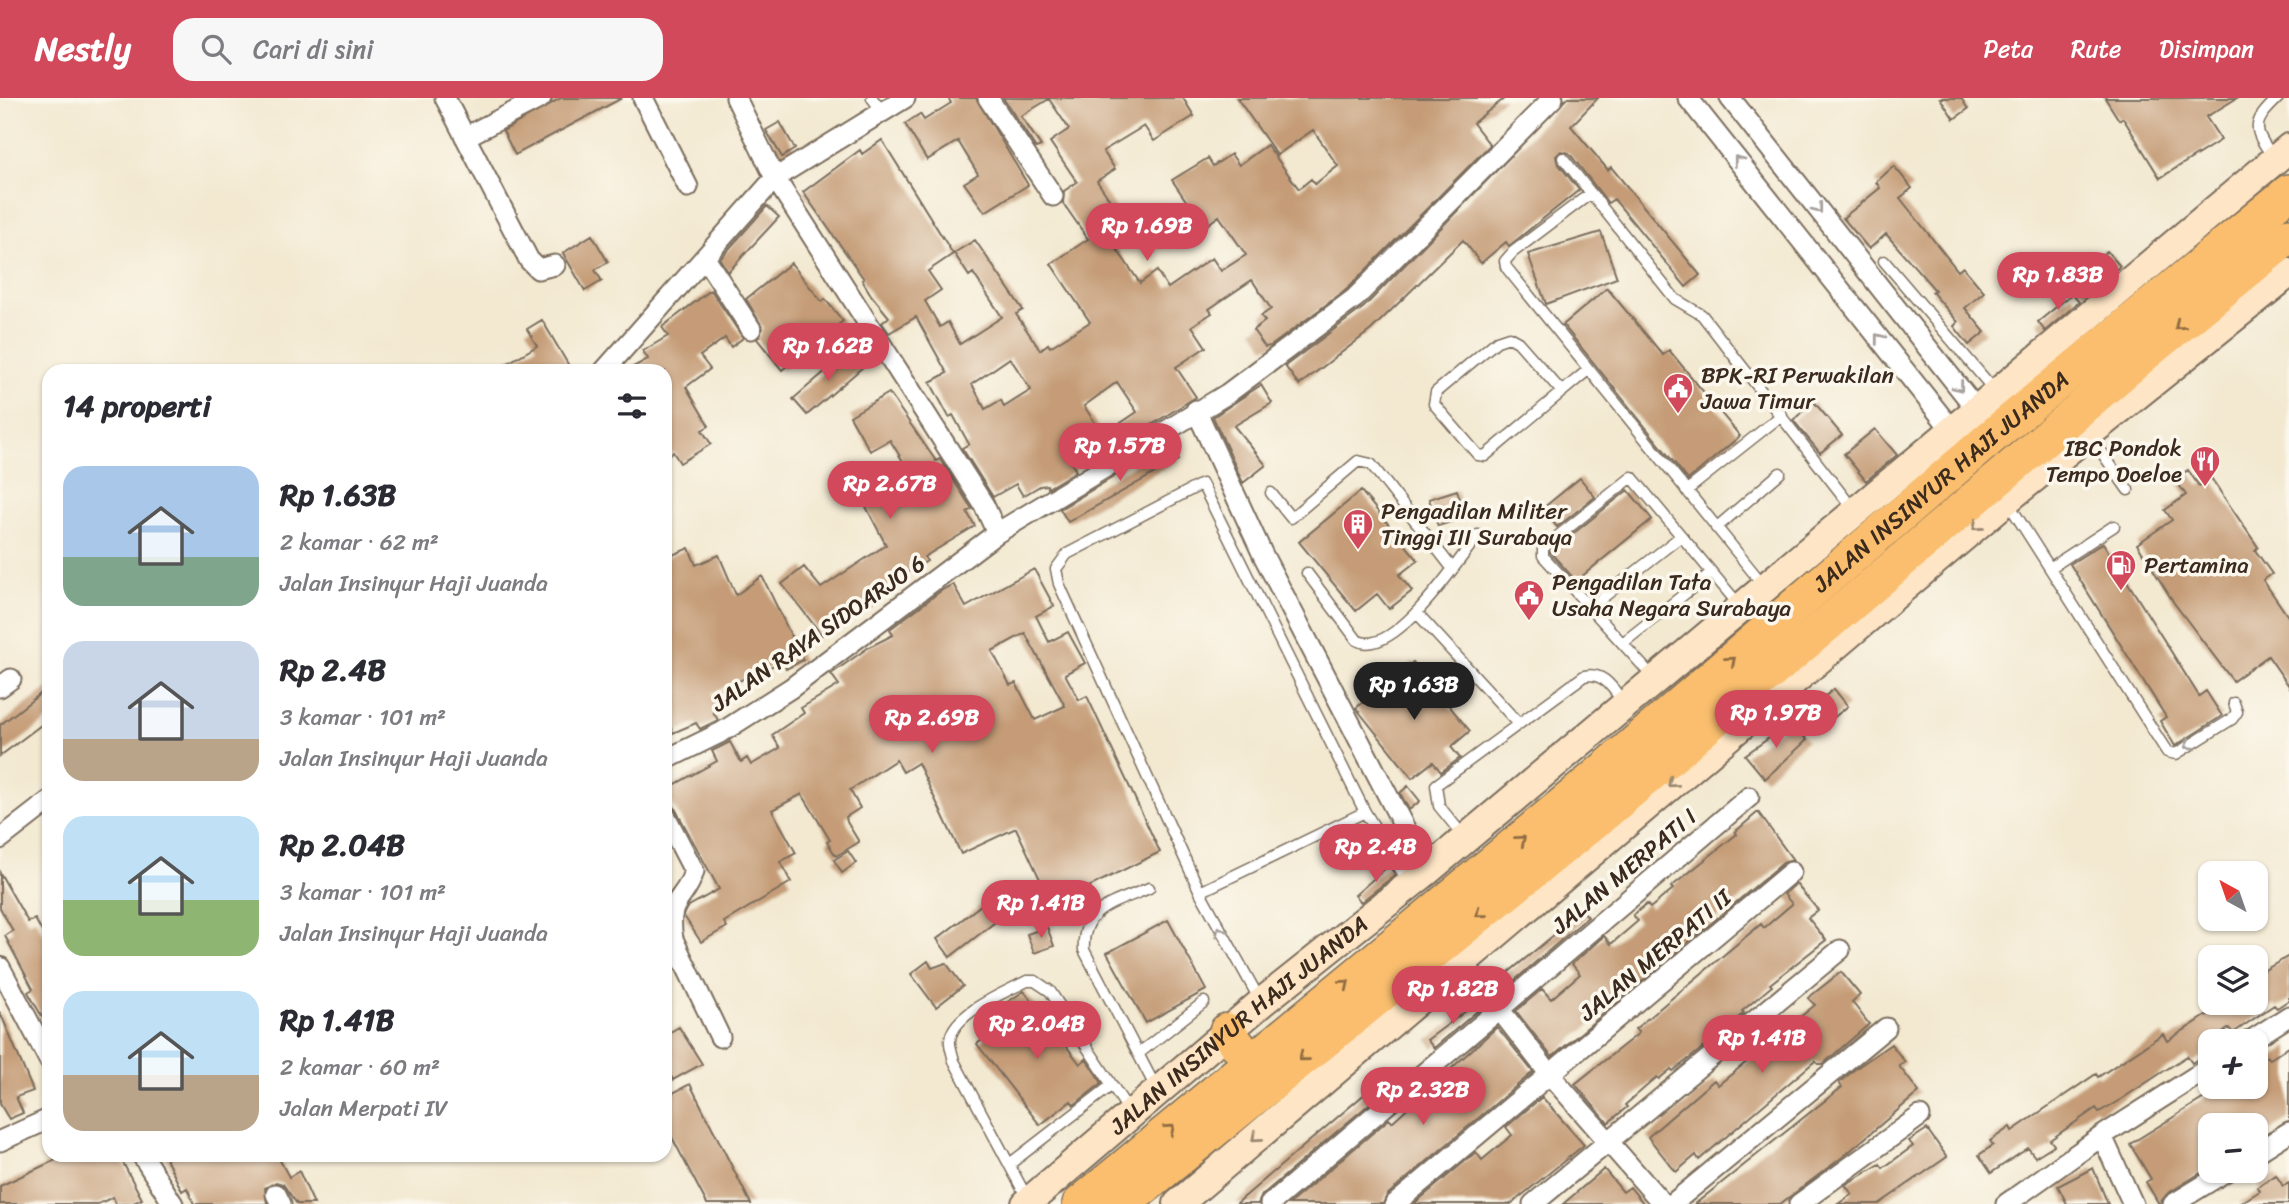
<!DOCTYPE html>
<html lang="id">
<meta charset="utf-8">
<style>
body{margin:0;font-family:Sriracha,sans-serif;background:#f7f7f7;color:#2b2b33;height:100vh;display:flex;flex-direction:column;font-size:26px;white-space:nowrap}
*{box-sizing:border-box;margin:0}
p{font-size:23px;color:#7c7c81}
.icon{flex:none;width:38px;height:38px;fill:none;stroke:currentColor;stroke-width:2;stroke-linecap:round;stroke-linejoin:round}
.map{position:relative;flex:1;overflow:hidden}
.drawer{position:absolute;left:42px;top:266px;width:630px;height:798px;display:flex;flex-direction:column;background:#fff;border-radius:21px;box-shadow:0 2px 5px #0004}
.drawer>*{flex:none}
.needle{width:46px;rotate:320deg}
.tools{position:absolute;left:2198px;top:763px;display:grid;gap:14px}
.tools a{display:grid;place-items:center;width:70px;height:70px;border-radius:14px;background:#fff;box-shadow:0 2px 5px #0004;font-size:35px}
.price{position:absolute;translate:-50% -60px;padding:0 16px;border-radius:24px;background:#d1495b;color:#fff;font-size:23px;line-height:46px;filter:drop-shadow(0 2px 4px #0008)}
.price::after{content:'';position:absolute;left:50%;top:42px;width:21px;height:16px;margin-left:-10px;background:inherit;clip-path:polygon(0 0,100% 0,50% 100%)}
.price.current{background:#222;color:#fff}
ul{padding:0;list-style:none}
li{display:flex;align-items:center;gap:21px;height:175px;padding:0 21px}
li span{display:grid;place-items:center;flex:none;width:196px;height:140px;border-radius:21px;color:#555}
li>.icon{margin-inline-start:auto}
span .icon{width:84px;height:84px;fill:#fffc;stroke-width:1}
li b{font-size:30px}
h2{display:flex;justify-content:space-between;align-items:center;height:84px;padding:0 21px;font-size:30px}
header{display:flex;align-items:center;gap:42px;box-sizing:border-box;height:98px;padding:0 35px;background:#d1495b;color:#fff}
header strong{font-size:33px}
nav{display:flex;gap:38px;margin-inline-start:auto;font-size:24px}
.search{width:490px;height:63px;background:#f7f7f7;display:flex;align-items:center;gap:18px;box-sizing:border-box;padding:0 24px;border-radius:21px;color:#7c7c81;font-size:26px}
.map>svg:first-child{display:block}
</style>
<header>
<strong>Nestly</strong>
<div class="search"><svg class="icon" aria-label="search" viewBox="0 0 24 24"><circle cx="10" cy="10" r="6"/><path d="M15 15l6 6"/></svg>Cari di sini</div>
<nav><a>Peta</a><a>Rute</a><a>Disimpan</a></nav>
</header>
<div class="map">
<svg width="2289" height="1106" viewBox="0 0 2289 1106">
<rect width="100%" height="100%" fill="#fbf7ec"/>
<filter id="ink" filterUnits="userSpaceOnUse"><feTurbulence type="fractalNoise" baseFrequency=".0143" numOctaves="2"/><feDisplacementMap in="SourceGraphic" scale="14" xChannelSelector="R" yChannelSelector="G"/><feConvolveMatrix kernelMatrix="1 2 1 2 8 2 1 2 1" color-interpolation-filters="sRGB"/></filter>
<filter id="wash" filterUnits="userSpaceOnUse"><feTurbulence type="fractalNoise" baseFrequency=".00686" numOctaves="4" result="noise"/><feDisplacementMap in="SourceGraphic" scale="28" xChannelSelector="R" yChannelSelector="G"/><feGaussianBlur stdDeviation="1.57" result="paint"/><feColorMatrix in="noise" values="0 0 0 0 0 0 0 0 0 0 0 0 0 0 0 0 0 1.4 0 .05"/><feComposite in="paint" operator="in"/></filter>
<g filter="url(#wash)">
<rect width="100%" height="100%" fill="#f3e9d1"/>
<g id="blocks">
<!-- building -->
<path fill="#c59c77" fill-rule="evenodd" d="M561 0H622L515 57 503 33Z
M948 0H976L1028 87 985 114 964 85 978 76 958 43 927 62 905 26 920 16 924 22 951 5Z
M1003 0H1183L1194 18 1154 43 1144 28 1103 53 1115 71 1097 83 1130 132 1112 144 1140 185 1157 173 1168 190 1212 160 1221 173 1246 157 1219 118 1204 129 1172 82 1208 60 1213 68 1231 56 1239 67 1267 47 1299 91 1311 81 1315 86 1338 68 1313 32 1277 57 1237 0H1505L1473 25 1490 47 1347 191 1271 248 1265 249 1253 232 1265 223 1261 218 1271 211 1252 182 1209 211 1212 215 1192 228 1206 249 1176 269 1196 299 1103 357 1097 347 1071 364 1076 373 1048 390 1047 387 1040 388 1023 398 1016 386 993 399 962 350 969 346 953 317 949 319 930 284 947 275 916 219 889 235 882 225 889 219 871 197 862 182 864 181 803 94 860 52 862 56 882 42 953 156 928 173 941 192 925 203 940 229 948 224 960 246 1002 219 973 175 969 178 954 155 975 142 1023 212 1016 216 1040 252 1048 246 1050 249 1090 224 1051 166 1088 141 1063 105 1064 93 1077 84 1050 44 1069 31 1049 1 1021 18 1041 48 1036 50ZM1010 260 1031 292 1004 309 1001 302 985 311 972 286ZM1117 284 1137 314 1103 337 1084 308Z
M1567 0H1598L1571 28 1608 72 1611 69 1700 177 1686 189 1614 101 1608 105 1569 55 1561 53 1556 58 1557 64 1579 92 1509 148 1506 144 1481 165 1463 142 1371 232 1299 287 1285 268 1364 209Z
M1940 0H1961L1968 11 1954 21Z
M2105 0H2237L2206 19 2221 42 2160 80 2123 20 2119 22Z
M780 24 795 51 782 59 766 32Z
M1894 68 1912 90 1900 100 1958 173 1963 169 1984 194 1965 210 1985 234 1969 247 1954 228 1958 224 1932 194 1935 192 1886 136 1869 151 1843 120 1880 90 1876 84Z
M767 108 779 119 728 174 720 161Z
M1601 134 1617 180 1546 206 1528 156Z
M592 137 608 164 595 172 602 183 585 193 563 155Z
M2107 153 2120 168 2087 198 2073 181Z
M791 165 822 204 825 201 843 223 782 272 757 241 763 230 746 201Z
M1607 190 1663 257 1669 252 1740 338 1688 382 1563 227Z
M711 192 743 240 731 249 725 240 700 258 710 271 686 289 709 328 702 332 711 346 680 365 673 354 665 358V273H626L648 261 643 253 668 238 662 229Z
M2072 196 2079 204 2045 233 2038 224Z
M542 222 572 273H494L537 248 527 231Z
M849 253 863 269 807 317 793 301Z
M1261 287 1272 305 1234 328 1266 367 1243 385 1213 319Z
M889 295 936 363 940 361 972 411 967 414 975 428 924 459 927 463 890 485 894 490 860 512 858 509 822 537 782 486 804 469 821 490 886 447 862 401 893 383 891 380 907 370 890 342 870 353 850 318Z
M1814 304 1842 337 1820 355 1793 322Z
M1875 331 1897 357 1866 383 1844 356Z
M1169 346 1178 362 1068 424 1060 411Z
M2188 372 2199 388 2211 380 2258 449 2255 452 2272 476 2263 482 2289 520V588L2268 558 2233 583 2174 505 2137 446 2172 422 2165 412 2186 397 2175 381Z
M1580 380 1595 399 1557 429 1542 411Z
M1457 392 1466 419 1438 428 1429 401Z
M1628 392 1652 421 1576 483 1550 454Z
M1361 393 1418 462 1399 477 1412 493 1389 511 1377 496 1356 513 1299 444Z
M2103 445 2199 598 2206 593 2222 618 2175 648 2160 623 2166 619 2070 466Z
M689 450 696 467 719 457 736 497 762 478 803 562 786 571 783 563 712 595 719 611 713 614 718 622 700 631 696 625 673 635 665 617V460Z
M1034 471 1054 508 1036 518 1049 544 1068 534 1085 565 1065 576 1079 602 1087 598 1160 754 1052 807 1016 730 961 756 918 665 903 674 896 662 850 692 860 710 846 719 847 724 859 744 836 758 827 744 830 742 802 696 772 712 796 755 780 764 791 784 724 824 727 829 701 844 684 818 686 813 689 808 719 791 665 692 717 663 712 653 730 644 741 664 747 660 751 667 780 650 772 637 804 615 801 610 839 587 831 576 869 549 893 537 890 531 942 492 953 486 966 509ZM1025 535 1065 608 1035 622 1016 585 1010 587 992 553Z
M1413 564 1470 633 1451 649 1460 660 1441 674 1433 664 1412 680 1356 610Z
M49 589V621L0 658V627Z
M1834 591 1848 608 1832 621 1818 604Z
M1792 624 1807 642 1765 681 1745 657Z
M1408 688 1420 703 1409 712 1400 695Z
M1758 714 1793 762 1783 765 1552 959 1516 913 1542 891 1551 901 1580 876 1572 866 1604 838 1611 846 1638 823 1633 817 1647 806 1650 810 1673 791 1671 789 1737 736 1735 734Z
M848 753 856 765 842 775 834 762Z
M1389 767 1395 777 1361 804 1355 797Z
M0 775 28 824 35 821 49 846V931L28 894 33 891 5 838 13 833 0 810Z
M1796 786 1818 812 1808 820 1826 842 1770 886 1772 888 1742 913 1744 915 1695 956 1673 973 1671 971 1659 981 1657 979 1625 1007 1627 1009 1608 1025 1575 986 1639 935 1635 931 1761 826 1764 830 1792 806 1784 796Z
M1003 790 1017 807 950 859 937 841Z
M1583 813 1588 819 1501 894 1496 887 1498 883Z
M1168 822 1206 892 1146 925 1107 855Z
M1047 829 1054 848 1034 855 1027 836Z
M2289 858V902L2277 910 2274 907 2233 935 2229 930 2204 948 2208 954 2192 965 2187 958 2120 1002 2099 1014 2096 1010 2050 1042 2054 1047 2035 1059 2028 1050 1991 1075 1979 1057 1993 1047 1990 1043 2010 1029 2012 1033 2096 976 2098 979 2163 936 2167 943 2226 905H2256V877Z
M928 863 932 870 946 865 963 888 936 909 911 876Z
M1841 874 1860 897 1852 904 1869 926 1823 966H1818L1815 963 1699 1062 1696 1057 1676 1074 1648 1039 1714 982 1718 987 1759 954 1754 948 1774 932 1778 937 1815 907 1808 900Z
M1024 893 1080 966 1086 961 1102 985 1074 1007 1071 1003 1040 1027 977 946 1009 921 1000 909Z
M1478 904 1482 909 1434 950 1427 942Z
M0 914 33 993 16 999 23 1015 9 1021 0 1006Z
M679 929 702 966 673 982 665 968V937Z
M1497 929 1533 974 1387 1097 1383 1106H1289L1389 1021 1392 1024Z
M1891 946 1905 964 1899 968 1919 994 1844 1058 1780 1106H1695L1842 989 1839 985 1855 971Z
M2289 949V1022L2256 1041V1027H2210V1069L2167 1096 2159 1106 2146 1084 2151 1081 2130 1046 2222 989H2256V965L2267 958 2270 961Z
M690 986 751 1106H707L665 1026V999Z
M1367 994 1374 1002 1262 1097 1258 1106H1236Z
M1542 999 1584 1047 1511 1106H1414L1476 1054 1482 1062 1512 1037 1506 1029Z
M1927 1031 1947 1059 1879 1106H1838L1852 1096 1845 1087 1880 1066 1883 1070 1913 1048 1909 1043Z
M66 1057H119L142 1101 132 1106H116L113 1099 98 1106H0V1088Z
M164 1057H277L289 1079 299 1073 314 1106H297L283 1086 276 1084 265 1090 267 1106H194L187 1090 182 1093Z
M2093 1070 2108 1106H2067L2058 1088Z
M1604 1071 1623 1094 1630 1089 1644 1106H1563Z
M2276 1077 2283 1088 2289 1085V1106H2239L2260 1093 2258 1089Z"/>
</g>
</g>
<g filter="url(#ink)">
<use href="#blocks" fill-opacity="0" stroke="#7b6d5d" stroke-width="2"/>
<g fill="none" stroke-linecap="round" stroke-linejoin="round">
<!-- lane casing -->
<g stroke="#7b6d5d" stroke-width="13">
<path id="lane" d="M872 0 882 13
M2273 59C2252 30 2252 25 2278 0
M1563 60 1675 201 1702 217 1854 412
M1591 95 1513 154 1505 163 1506 169 1765 489
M1884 163 1995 293
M1562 294 1518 244 1509 239 1497 243 1436 294 1434 306 1478 357 1485 358 1588 272
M2091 339 2128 392
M1686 393 1782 317
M1271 395 1291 420 1358 363 1371 366 1452 470
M2007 403 2167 654 2176 656 2232 621 2237 614 2234 605
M1716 430 1780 375
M2050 470 2114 428
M1307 475 1357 542C1392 563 1459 462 1478 437
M1592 508 1680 439
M1417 515 1519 626
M1624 544 1711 475
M1653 579 1543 458V450L1632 379 1739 507
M1465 740 1439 708 1436 687 1584 578C1604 573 1613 591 1624 605
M1149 790C1116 805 1081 809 1084 852L1157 992
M1200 794 1365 714
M1261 904 1200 794 1059 486 1056 471 1067 456 1202 386 1365 714 1409 785
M1138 956 1204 904
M1011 1065 1112 987
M1027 1100 954 963C953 957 949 948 950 942 953 915 1006 894 1027 883H1035L1050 893 1129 1013"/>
</g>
<!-- street casing -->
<g stroke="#7b6d5d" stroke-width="23">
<path id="street" d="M445 0 529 162 538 171 555 167
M643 0 688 89
M736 0 775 80 984 407 997 435
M988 0 1053 98
M1688 0 1952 332
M1730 0 1977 312
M465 39 541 0
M705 160 751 231
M604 273 775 80 905 0
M1196 312 1263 457 1427 773
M0 589 11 581
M665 662 722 634 791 590 997 435 1227 296 1355 200 1553 0
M665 717 694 773C686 804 666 798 673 841L720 939
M0 741 49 703
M1462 863 1551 978 1663 1106
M0 869 49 962
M2250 943 2289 918
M2102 1038 2133 1106
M0 1043 49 1021
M2256 1055 2289 1034
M142 1057 173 1106
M276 1096 281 1106
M1270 1106 1749 699
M1395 1106 1791 774
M1533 1106 1840 852
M1672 1106 1886 930
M1799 1106 1920 1018
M2006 1106 2102 1038 2210 969
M2173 1106 2227 1073"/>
</g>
<!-- secondary casing -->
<g stroke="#7b6d5d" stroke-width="32">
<g id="secondary">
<path id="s1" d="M1026 1106 1261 905 1427 773 2289 50"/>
<path d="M1178 1106 2015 395 2289 175"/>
</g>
</g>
<!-- highway casing -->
<g stroke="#7b6d5d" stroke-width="38">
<g id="highway">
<path d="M1227 933 1251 965"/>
<path id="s2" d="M1080 1106 1584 689 1996 335 2289 94"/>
<path d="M1123 1106 1606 714 2147 254 2289 138"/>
</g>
</g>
<!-- lane -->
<use href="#lane" stroke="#fff" stroke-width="10"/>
<!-- street -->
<use href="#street" stroke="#fff" stroke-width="19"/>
<!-- secondary -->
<use href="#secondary" stroke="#fde5c5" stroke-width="28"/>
<!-- highway -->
<use href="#highway" stroke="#fabe6e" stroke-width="35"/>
</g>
<!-- one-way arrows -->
<defs><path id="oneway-chevron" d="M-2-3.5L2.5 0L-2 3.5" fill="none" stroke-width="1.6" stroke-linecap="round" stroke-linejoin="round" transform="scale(1.75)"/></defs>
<g stroke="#a79f9a">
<use href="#oneway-chevron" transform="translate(1738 62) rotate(-128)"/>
<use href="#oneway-chevron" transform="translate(1818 111) rotate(52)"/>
<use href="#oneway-chevron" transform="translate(1879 240) rotate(-128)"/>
<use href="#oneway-chevron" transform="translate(1959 289) rotate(52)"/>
<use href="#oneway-chevron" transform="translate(2189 647) rotate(148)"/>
<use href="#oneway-chevron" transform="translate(1220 833) rotate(-118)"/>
</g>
<g stroke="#916d42">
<use href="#oneway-chevron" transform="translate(2179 227) rotate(140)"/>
<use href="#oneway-chevron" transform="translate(1731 563) rotate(-41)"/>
<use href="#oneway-chevron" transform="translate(1521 742) rotate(-40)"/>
<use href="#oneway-chevron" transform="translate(1480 815) rotate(141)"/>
<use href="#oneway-chevron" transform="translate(1345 886) rotate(-40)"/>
<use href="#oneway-chevron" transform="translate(1303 959) rotate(141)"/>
<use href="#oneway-chevron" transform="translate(1170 1031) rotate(-40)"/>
</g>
<g stroke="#9c8872">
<use href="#oneway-chevron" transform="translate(1977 428) rotate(140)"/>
<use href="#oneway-chevron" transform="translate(1672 685) rotate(140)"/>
<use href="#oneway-chevron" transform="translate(1256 1039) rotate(139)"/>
</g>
</g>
<!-- icons -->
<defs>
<g id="civic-pin" transform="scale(1.575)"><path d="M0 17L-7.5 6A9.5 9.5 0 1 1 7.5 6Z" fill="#d1495b" stroke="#fbf7ec"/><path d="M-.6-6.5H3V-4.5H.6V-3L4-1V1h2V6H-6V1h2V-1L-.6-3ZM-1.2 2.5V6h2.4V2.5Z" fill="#fff"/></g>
<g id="restaurant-pin" transform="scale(1.575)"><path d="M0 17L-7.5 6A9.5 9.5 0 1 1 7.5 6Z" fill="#d1495b" stroke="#fbf7ec"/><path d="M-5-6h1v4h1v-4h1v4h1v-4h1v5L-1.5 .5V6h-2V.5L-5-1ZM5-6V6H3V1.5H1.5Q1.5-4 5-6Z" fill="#fff"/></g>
<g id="building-pin" transform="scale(1.575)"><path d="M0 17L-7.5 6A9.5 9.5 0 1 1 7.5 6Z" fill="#d1495b" stroke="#fbf7ec"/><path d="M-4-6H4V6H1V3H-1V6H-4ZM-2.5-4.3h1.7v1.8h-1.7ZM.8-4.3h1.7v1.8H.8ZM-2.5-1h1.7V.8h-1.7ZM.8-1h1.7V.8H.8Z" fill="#fff"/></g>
<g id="fuel-pin" transform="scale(1.575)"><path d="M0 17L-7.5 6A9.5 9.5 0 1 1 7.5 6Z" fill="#d1495b" stroke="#fbf7ec"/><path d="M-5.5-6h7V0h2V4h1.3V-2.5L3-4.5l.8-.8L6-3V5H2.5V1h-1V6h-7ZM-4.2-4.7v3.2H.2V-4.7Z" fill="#fff"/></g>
</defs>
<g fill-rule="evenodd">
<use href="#civic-pin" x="1678" y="290"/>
<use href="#restaurant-pin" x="2205" y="363"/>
<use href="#building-pin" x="1358" y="426"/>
<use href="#fuel-pin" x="2121" y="467"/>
<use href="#civic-pin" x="1529" y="497"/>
</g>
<g text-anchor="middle" stroke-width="7" stroke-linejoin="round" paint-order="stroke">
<!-- poi labels -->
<g font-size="23" fill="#3b2a1e" stroke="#fbf7ec" text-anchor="start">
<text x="1701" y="285">BPK-RI Perwakilan<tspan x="1701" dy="26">Jawa Timur</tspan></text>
<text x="2182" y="358" text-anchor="end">IBC Pondok<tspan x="2182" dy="26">Tempo Doeloe</tspan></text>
<text x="1381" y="421">Pengadilan Militer<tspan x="1381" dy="26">Tinggi III Surabaya</tspan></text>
<text x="2144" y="475">Pertamina</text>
<text x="1552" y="492">Pengadilan Tata<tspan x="1552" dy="26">Usaha Negara Surabaya</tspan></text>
</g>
<!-- street labels -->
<g font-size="23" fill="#3b2a1e" stroke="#fbf7ec">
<text dy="8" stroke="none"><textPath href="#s2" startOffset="1124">JALAN INSINYUR HAJI JUANDA</textPath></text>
<text transform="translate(818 535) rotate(-35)" y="8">JALAN RAYA SIDOARJO 6</text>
<text transform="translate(1624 773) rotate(-40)" y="8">JALAN MERPATI I</text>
<text transform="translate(1655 857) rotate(-40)" y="8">JALAN MERPATI II</text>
<text dy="8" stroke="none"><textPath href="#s1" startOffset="278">JALAN INSINYUR HAJI JUANDA</textPath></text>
</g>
</g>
</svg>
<div class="tools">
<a><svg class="needle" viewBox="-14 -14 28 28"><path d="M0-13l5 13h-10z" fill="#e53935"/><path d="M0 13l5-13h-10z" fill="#7c7c81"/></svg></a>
<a><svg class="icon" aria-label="layers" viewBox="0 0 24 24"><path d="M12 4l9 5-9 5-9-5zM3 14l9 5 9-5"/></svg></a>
<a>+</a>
<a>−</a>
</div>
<b class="price" style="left:1147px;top:165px">Rp 1.69B</b>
<b class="price" style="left:2058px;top:214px">Rp 1.83B</b>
<b class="price" style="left:828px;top:285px">Rp 1.62B</b>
<b class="price" style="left:1120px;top:385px">Rp 1.57B</b>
<b class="price" style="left:890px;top:423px">Rp 2.67B</b>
<b class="price current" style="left:1414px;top:624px">Rp 1.63B</b>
<b class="price" style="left:1776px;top:652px">Rp 1.97B</b>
<b class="price" style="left:932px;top:657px">Rp 2.69B</b>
<b class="price" style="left:1376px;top:786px">Rp 2.4B</b>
<b class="price" style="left:1041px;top:842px">Rp 1.41B</b>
<b class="price" style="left:1453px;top:928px">Rp 1.82B</b>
<b class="price" style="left:1037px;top:963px">Rp 2.04B</b>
<b class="price" style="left:1762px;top:977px">Rp 1.41B</b>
<b class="price" style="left:1423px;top:1029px">Rp 2.32B</b>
<section class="drawer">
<h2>14 properti<svg class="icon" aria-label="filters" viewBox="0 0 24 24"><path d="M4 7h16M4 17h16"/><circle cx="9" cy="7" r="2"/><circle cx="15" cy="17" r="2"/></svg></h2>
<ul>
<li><span style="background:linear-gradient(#a9c7e8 65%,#7fa58c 0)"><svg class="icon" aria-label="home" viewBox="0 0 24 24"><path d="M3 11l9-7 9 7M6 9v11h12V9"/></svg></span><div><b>Rp 1.63B</b><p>2 kamar · 62 m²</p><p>Jalan Insinyur Haji Juanda</p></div></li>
<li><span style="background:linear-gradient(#c9d6e8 70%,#b9a48a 0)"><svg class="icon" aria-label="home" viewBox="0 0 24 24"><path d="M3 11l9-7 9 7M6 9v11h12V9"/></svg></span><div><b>Rp 2.4B</b><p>3 kamar · 101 m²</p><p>Jalan Insinyur Haji Juanda</p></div></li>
<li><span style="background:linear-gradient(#bfe0f5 60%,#8fb573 0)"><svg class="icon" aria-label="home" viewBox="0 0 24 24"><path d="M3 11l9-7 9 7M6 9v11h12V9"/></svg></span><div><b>Rp 2.04B</b><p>3 kamar · 101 m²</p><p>Jalan Insinyur Haji Juanda</p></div></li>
<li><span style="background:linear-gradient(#bfe0f5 60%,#b9a48a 0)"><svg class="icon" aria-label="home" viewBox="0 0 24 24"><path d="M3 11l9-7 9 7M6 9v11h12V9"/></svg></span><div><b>Rp 1.41B</b><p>2 kamar · 60 m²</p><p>Jalan Merpati IV</p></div></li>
</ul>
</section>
</div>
